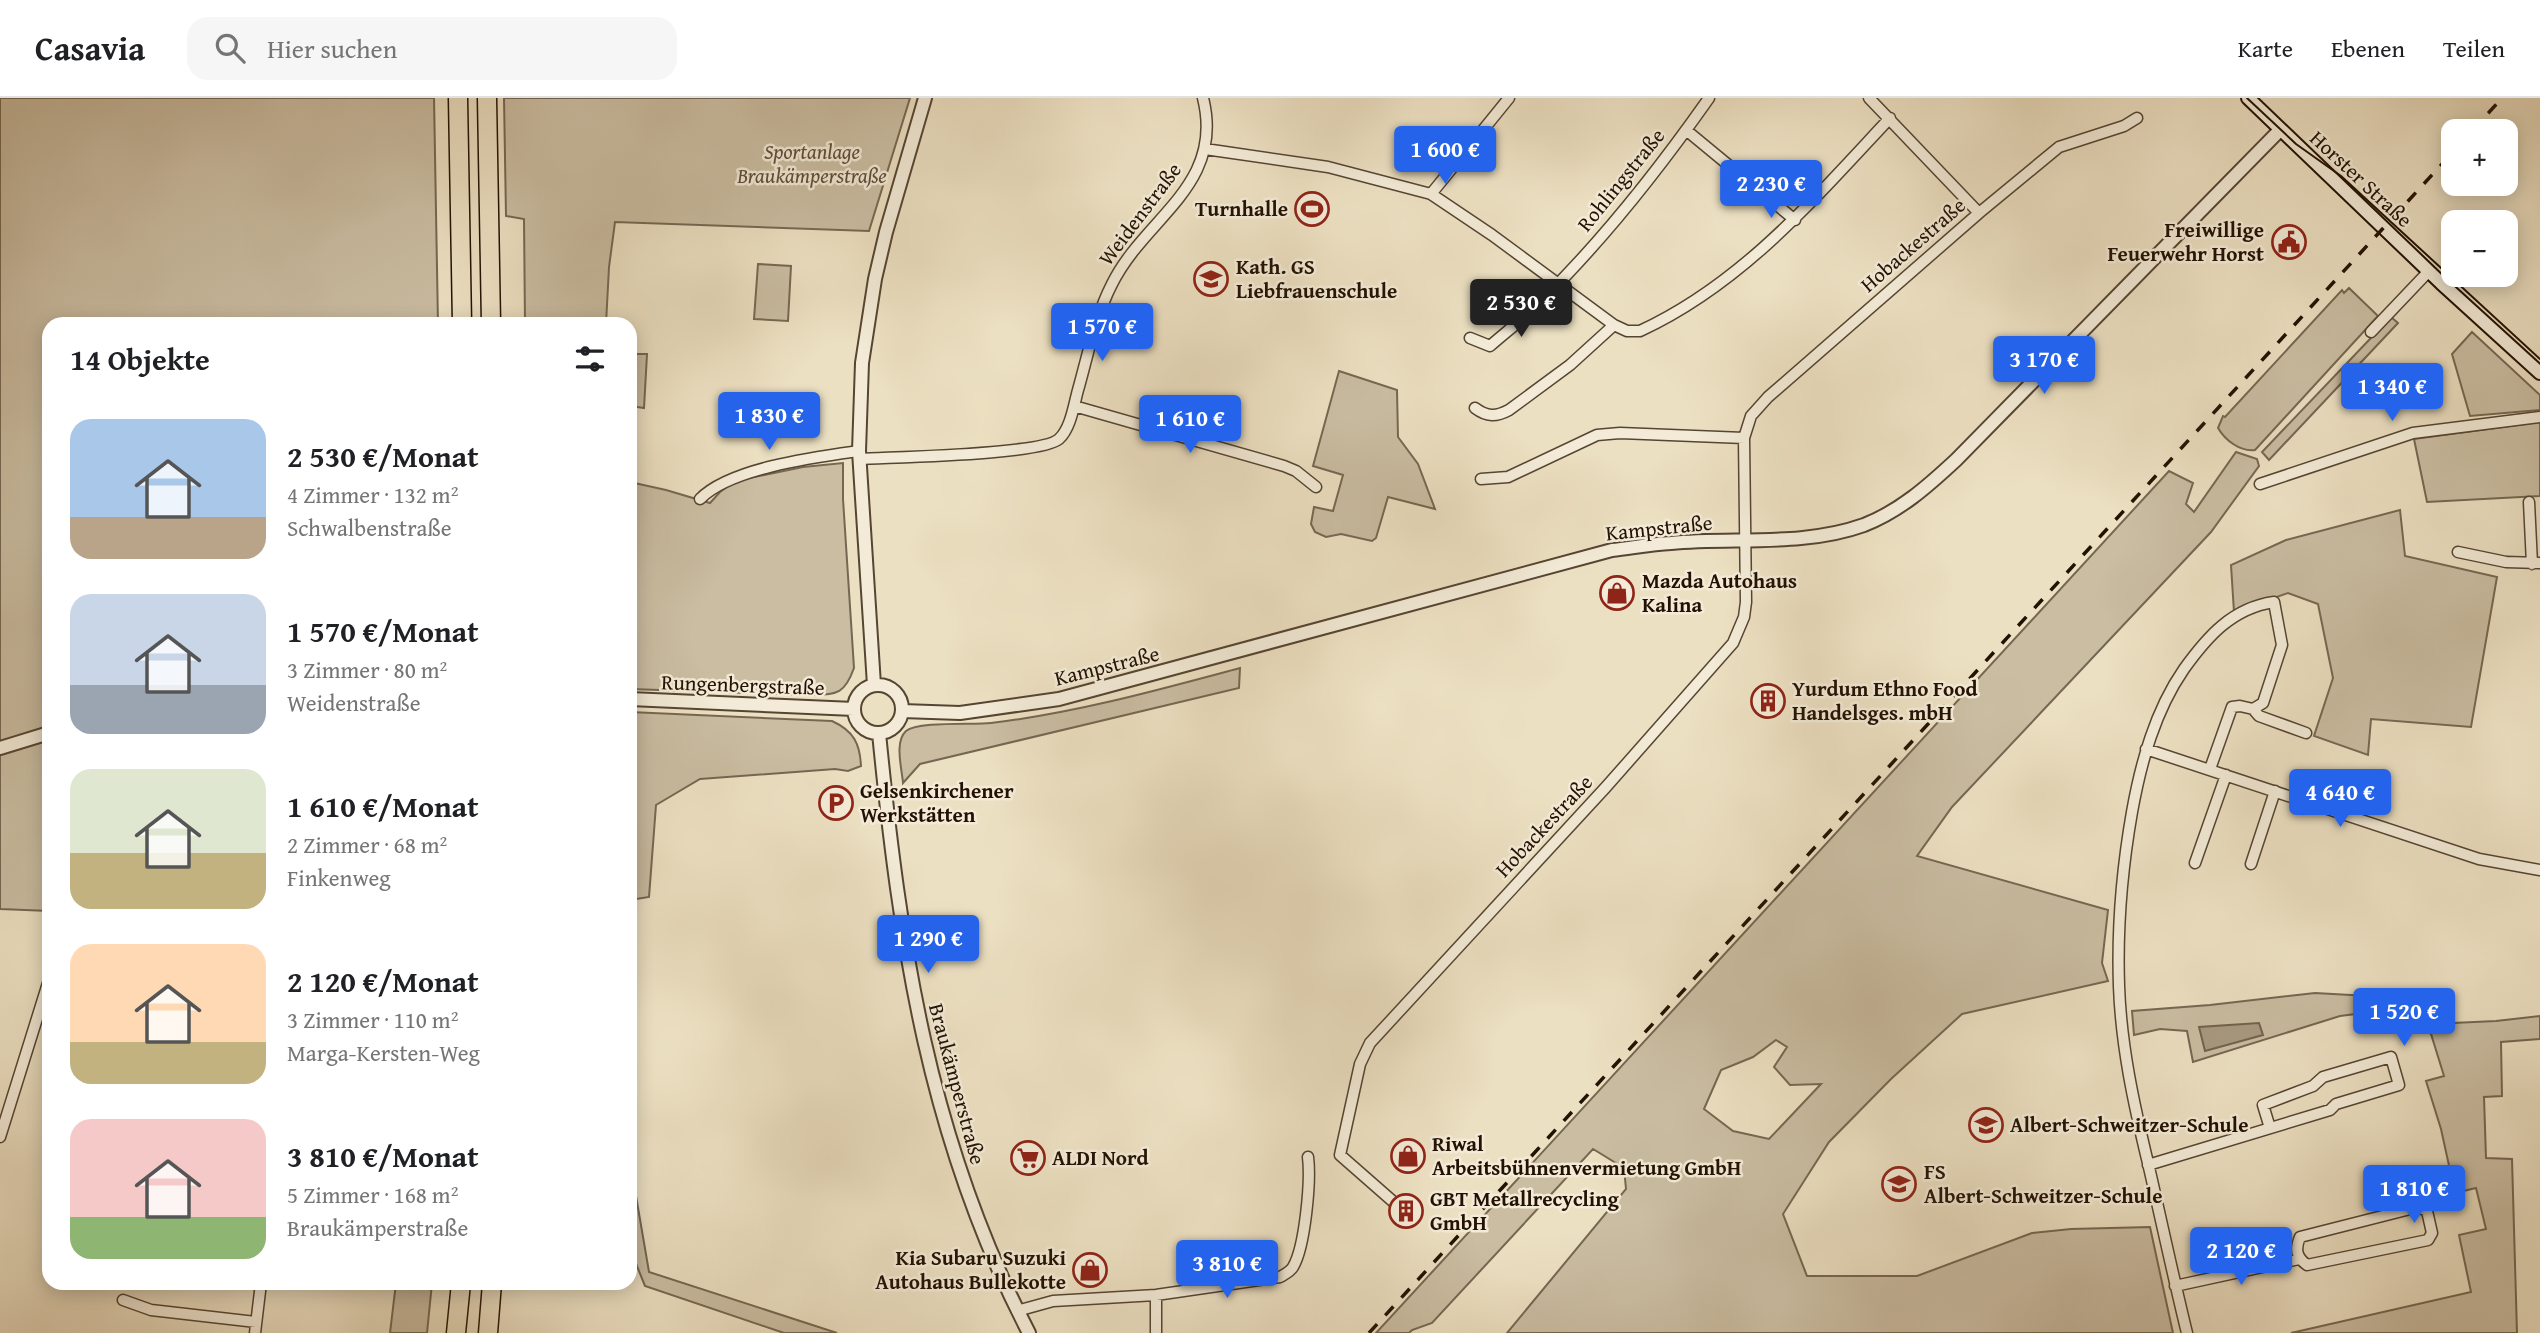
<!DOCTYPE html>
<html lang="de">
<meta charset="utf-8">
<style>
body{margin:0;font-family:"Gentium Book Plus",serif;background:#f6f6f6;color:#202124;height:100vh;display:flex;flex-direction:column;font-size:26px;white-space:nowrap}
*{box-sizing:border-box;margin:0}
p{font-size:23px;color:#757577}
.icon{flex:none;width:38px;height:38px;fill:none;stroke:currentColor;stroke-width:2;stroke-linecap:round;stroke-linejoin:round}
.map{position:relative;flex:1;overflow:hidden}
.details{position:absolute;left:42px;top:219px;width:595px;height:973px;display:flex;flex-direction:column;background:#fff;border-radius:21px;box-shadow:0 4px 18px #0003}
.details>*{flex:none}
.controls{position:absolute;left:2441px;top:21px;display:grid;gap:14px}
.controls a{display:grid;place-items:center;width:77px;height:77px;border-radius:14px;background:#fff;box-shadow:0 4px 18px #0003;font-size:35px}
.price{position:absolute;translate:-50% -60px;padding:0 16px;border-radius:7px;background:#2563eb;color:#fff;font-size:23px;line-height:46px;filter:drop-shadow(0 2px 4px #0008)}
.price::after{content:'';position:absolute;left:50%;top:42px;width:21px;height:16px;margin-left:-10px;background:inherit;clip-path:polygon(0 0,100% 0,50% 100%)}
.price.selected{background:#222;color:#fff}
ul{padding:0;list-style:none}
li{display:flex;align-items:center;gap:21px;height:175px;padding:0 28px}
li span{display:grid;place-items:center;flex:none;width:196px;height:140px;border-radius:21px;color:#555}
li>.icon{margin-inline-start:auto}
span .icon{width:84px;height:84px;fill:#fffc;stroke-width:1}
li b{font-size:30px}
h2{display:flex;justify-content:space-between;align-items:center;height:84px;padding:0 28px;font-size:30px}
header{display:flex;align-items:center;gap:42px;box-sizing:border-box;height:98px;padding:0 35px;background:#fff;border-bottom:2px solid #e0e0e0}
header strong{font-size:33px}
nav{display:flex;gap:38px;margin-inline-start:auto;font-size:24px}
.search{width:490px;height:63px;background:#f6f6f6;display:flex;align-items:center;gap:18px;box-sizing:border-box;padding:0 24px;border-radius:21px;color:#757577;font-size:26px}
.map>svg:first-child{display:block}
</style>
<header>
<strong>Casavia</strong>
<div class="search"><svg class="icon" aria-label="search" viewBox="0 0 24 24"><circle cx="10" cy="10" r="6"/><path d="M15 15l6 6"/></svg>Hier suchen</div>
<nav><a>Karte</a><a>Ebenen</a><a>Teilen</a></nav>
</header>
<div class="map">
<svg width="2540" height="1235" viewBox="0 0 2540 1235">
<rect width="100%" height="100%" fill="#ece0c2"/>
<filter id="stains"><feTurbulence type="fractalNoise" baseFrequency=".00286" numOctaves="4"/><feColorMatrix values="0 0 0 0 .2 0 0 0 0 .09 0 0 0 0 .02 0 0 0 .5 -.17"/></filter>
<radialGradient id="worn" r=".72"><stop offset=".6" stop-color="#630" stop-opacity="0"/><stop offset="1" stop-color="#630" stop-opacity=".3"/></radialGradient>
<!-- green -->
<path fill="#cabda2" stroke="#766752" stroke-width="2" fill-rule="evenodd" d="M0 0H434L438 226H49V813L0 811Z
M504 0H910L869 133 615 124 609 169 606 226H525L524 121 506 118Z
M758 166 791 168 788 223 754 221Z
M2349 190 2378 218 2255 352C2240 354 2225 342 2218 330L2223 318 2225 319 2342 192 2344 195Z
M2391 219 2398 225 2269 362 2262 354Z
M2472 234 2540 297V312L2470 318 2452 256Z
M630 256H647L644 310 630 308Z
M1339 273 1397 292 1398 339 1418 366 1435 411 1388 399 1376 440 1372 443 1341 436 1326 439 1315 434 1311 426 1314 409 1333 413 1343 377 1313 368Z
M2540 324V398L2427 404 2414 341Z
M2236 354 2257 361 2259 368 2211 434 1952 709 1917 758 2108 812 2102 865 2108 883 1962 916 1891 981 1829 1044 1783 1116 1807 1178H1917L2032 1135 2071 1131 2150 1129 2173 1235H1507L1626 1091 1624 1070 1593 1051 1432 1225 1412 1232 1409 1235H1376L2169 373 2193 385 2186 406 2194 414ZM1776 942 1787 949 1774 969 1790 987 1821 986 1769 1041 1733 1033 1704 1011 1721 972 1753 959Z
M843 365V401L854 570C844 598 836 596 809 597L630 591V384L666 392 710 405 720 394 735 383 803 369Z
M2400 412 2405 458 2497 479 2471 629 2371 621 2368 657 2314 638 2333 580 2318 506 2288 495 2234 514 2231 467 2286 442Z
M1240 570 1239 590 920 666 903 685C902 671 894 644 906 633 918 623 973 627 991 625 1075 615 1158 592 1240 570Z
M630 614 832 623C854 633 860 646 861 668L848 673 835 671 700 681 656 707 649 799 630 802Z
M2315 895 2387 899 2431 926 2496 923 2540 918V941L2501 944 2502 998 2484 999 2486 1060 2512 1061 2517 1235H2291L2471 1194 2459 1137 2486 1131 2476 1090 2455 1095 2441 1031 2426 983 2444 978 2431 936 2388 912 2340 918 2193 964 2187 933 2160 931 2134 937 2132 913 2210 907Z
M630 1063 649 1174 837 1235H784L645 1188 630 1151Z
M396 1185H432L427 1235H390Z"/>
<!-- water -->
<path fill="#a89a81" stroke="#73634f" stroke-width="2" d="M2259 925 2263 937 2205 953 2199 929Z"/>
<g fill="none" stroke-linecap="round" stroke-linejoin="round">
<!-- minor casing -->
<g stroke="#554533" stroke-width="13">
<path id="minor" d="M1869 0 1979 115
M1686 32 1795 122
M1205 51 1328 69 1431 96 1492 137 1614 227 1627 233H1640C1742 186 1815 100 1890 20
M1431 96 1509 0
M2371 234 2429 173
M1470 240 1490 248C1507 233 1526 219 1542 202 1604 141 1659 71 1709 0
M1074 308 1284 368 1296 373 1316 389
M1475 310C1487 319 1496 319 1509 312L1570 267 1614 227
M860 361C892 359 1041 357 1059 341 1071 330 1074 306 1078 292 1088 257 1095 219 1112 186 1145 119 1225 88 1203 0
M1481 381 1508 379 1597 337 1620 335 1744 340
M2260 386 2413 335 2540 319
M700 401C730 370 816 359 859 353
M2529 404 2532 466
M2458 454 2506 464 2540 465
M2253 611 2259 618 2306 635
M2146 651 2479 761 2540 772
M2195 765 2226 677
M2251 766 2275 693
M0 1039 49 882
M2148 1067 2330 1012 2336 1006 2399 987 2391 959 2323 979 2313 988 2263 1007 2270 1030
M1397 1107 1340 1057 1360 966 1370 945 1606 689 1733 545 1744 519 1746 504 1744 340 1751 318 1768 299 1979 115 2059 49 2124 28 2137 20
M2418 1109 2427 1113 2432 1135 2428 1142 2307 1167C2296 1159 2295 1151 2300 1139Z
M2175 1188 2299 1161
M1156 1197V1235
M123 1202 151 1212 256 1224
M1017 1213 1053 1203 1156 1197 1280 1179C1285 1176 1290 1174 1293 1169 1305 1149 1311 1083 1308 1059
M255 1235 261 1185
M2187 1235C2173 1178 2161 1121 2148 1065 2134 1007 2121 948 2119 888 2117 830 2122 771 2132 714 2141 664 2155 613 2184 571 2207 539 2232 510 2274 504L2282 547 2263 605 2253 611 2240 608 2232 609 2210 671"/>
</g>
<!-- tertiary casing -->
<g stroke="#554533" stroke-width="16">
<path id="tertiary" d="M874 587 859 353 862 265 875 181 886 134 925 0
M854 611a24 24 0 1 1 48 0a24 24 0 1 1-48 0Z
M630 601 854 611
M902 613 960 615 1059 601 1612 452C1631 450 1651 446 1671 445 1734 439 1803 449 1864 427 1900 413 1928 388 1956 362L2280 32
M879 635C900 848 929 1043 1029 1235
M0 650 49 635"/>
</g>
<!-- secondary casing -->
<g stroke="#231103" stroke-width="16">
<path id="secondary" d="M2248 0 2441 185 2540 275"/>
</g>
<!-- motorway casing -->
<g stroke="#231103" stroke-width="21">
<path id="motorway" d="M458 0 462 226
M487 0 491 226
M456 1235 461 1185
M488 1235 492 1185"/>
</g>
<!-- minor -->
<use href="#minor" stroke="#f3ebd7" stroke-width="10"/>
<!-- tertiary -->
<use href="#tertiary" stroke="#f3ebd7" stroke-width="12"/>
<!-- secondary -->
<use href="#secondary" stroke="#f3ebd7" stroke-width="12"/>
<!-- motorway -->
<use href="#motorway" stroke="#ece0c2" stroke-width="18"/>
<!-- tram -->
<path stroke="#231103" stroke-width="2" d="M2247 0 2296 46 2341 78 2540 261"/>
<!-- rail -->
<path stroke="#231103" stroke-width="3.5" stroke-dasharray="12 12" stroke-linecap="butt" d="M2472 33 2502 0
M1369 1235 2454 53"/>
</g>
<!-- icons -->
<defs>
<g id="stadium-ring" transform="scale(1.75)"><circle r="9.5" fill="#f3ebd7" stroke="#8f2418" stroke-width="1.5"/><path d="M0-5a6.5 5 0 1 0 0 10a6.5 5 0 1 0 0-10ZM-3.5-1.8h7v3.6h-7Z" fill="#8f2418"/></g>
<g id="civic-ring" transform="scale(1.75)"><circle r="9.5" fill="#f3ebd7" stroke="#8f2418" stroke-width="1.5"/><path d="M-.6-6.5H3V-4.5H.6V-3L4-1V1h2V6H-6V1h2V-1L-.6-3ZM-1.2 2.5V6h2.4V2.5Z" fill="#8f2418"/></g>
<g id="school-ring" transform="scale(1.75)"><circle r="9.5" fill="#f3ebd7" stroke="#8f2418" stroke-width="1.5"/><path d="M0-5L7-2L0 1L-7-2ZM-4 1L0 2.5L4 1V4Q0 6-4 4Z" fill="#8f2418"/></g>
<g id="shop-ring" transform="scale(1.75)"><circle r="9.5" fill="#f3ebd7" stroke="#8f2418" stroke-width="1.5"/><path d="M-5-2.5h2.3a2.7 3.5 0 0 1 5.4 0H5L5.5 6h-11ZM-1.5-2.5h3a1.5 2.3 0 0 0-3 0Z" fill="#8f2418"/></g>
<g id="building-ring" transform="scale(1.75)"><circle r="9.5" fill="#f3ebd7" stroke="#8f2418" stroke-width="1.5"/><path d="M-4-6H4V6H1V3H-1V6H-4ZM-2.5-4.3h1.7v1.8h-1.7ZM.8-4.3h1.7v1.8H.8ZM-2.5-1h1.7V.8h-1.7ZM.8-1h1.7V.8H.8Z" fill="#8f2418"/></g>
<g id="parking-ring" transform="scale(1.75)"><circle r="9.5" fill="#f3ebd7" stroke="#8f2418" stroke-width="1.5"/><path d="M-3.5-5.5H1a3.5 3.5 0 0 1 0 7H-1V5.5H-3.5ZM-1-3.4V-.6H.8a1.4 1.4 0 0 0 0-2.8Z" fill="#8f2418"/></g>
<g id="supermarket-ring" transform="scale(1.75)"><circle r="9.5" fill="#f3ebd7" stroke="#8f2418" stroke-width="1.5"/><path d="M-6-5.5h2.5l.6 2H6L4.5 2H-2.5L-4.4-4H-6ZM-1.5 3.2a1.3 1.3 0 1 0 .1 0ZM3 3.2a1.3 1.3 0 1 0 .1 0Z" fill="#8f2418"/></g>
</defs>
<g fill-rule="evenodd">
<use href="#stadium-ring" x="1312" y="111"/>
<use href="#civic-ring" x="2289" y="144"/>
<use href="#school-ring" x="1211" y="181"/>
<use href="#shop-ring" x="1617" y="495"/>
<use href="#building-ring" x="1768" y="603"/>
<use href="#parking-ring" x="836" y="705"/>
<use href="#school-ring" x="1986" y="1027"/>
<use href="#shop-ring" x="1408" y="1058"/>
<use href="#supermarket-ring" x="1028" y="1060"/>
<use href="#school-ring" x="1899" y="1086"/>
<use href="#building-ring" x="1406" y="1113"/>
<use href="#shop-ring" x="1090" y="1172"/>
</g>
<g text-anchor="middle" stroke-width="5" stroke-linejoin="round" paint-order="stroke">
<!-- park labels -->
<g font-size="21" font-style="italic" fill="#5d4d3b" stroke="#f3ebd7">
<text x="812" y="61">Sportanlage<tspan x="812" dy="24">Braukämperstraße</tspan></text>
</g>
<!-- street labels -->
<g font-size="21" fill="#231103" stroke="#f3ebd7">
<text transform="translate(2361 81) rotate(43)" y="7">Horster Straße</text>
<text transform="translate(1621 82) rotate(-51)" y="7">Rohlingstraße</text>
<text transform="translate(1140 116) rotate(-53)" y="7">Weidenstraße</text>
<text transform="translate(1913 147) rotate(-41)" y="7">Hobackestraße</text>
<text transform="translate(1659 430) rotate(-6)" y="7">Kampstraße</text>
<text transform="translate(1107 568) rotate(-14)" y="7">Kampstraße</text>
<text transform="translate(743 587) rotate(2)" y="7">Rungenbergstraße</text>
<text transform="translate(1544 728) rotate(-47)" y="7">Hobackestraße</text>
<text transform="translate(957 986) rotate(75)" y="7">Braukämperstraße</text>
</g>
<!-- poi labels -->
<g font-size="21" font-weight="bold" fill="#231103" stroke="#f3ebd7" text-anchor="start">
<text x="1288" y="118" text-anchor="end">Turnhalle</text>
<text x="2264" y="139" text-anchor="end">Freiwillige<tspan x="2264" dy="24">Feuerwehr Horst</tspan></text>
<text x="1236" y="176">Kath. GS<tspan x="1236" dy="24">Liebfrauenschule</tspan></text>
<text x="1642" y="490">Mazda Autohaus<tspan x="1642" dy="24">Kalina</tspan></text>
<text x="1792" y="598">Yurdum Ethno Food<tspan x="1792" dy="24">Handelsges. mbH</tspan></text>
<text x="860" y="700">Gelsenkirchener<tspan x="860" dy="24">Werkstätten</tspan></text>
<text x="2010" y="1034">Albert-Schweitzer-Schule</text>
<text x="1432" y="1053">Riwal<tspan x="1432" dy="24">Arbeitsbühnenvermietung GmbH</tspan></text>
<text x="1052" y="1067">ALDI Nord</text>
<text x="1924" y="1081">FS<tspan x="1924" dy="24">Albert-Schweitzer-Schule</tspan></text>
<text x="1430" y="1108">GBT Metallrecycling<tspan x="1430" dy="24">GmbH</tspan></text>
<text x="1066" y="1167" text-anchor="end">Kia Subaru Suzuki<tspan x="1066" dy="24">Autohaus Bullekotte</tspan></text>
</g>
</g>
<rect width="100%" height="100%" filter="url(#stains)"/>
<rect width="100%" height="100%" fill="url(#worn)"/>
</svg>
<div class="controls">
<a>+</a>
<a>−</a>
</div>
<b class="price" style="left:1445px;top:88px">1 600 €</b>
<b class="price" style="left:1771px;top:122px">2 230 €</b>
<b class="price selected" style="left:1521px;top:241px">2 530 €</b>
<b class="price" style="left:1102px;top:265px">1 570 €</b>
<b class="price" style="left:2044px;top:298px">3 170 €</b>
<b class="price" style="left:2392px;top:325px">1 340 €</b>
<b class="price" style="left:769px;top:354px">1 830 €</b>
<b class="price" style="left:1190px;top:357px">1 610 €</b>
<b class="price" style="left:2340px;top:731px">4 640 €</b>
<b class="price" style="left:928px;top:877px">1 290 €</b>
<b class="price" style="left:2404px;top:950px">1 520 €</b>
<b class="price" style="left:2414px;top:1127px">1 810 €</b>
<b class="price" style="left:2241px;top:1189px">2 120 €</b>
<b class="price" style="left:1227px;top:1202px">3 810 €</b>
<section class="details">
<h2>14 Objekte<svg class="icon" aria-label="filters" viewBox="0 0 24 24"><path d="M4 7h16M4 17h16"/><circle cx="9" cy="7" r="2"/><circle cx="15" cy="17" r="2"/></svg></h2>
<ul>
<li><span style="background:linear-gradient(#a9c7e8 70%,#b9a48a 0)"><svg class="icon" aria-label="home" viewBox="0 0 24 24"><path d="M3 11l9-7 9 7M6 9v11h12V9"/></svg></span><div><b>2 530 €/Monat</b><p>4 Zimmer · 132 m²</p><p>Schwalbenstraße</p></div></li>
<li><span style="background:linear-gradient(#c9d6e8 65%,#9aa5b1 0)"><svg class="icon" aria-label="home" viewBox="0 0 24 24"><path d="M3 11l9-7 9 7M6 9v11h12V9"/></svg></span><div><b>1 570 €/Monat</b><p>3 Zimmer · 80 m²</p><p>Weidenstraße</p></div></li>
<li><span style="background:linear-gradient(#dfe7d0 60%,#c2b280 0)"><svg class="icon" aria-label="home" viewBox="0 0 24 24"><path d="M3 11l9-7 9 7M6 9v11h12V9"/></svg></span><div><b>1 610 €/Monat</b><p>2 Zimmer · 68 m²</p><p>Finkenweg</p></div></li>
<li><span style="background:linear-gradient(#ffd9b3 70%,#c2b280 0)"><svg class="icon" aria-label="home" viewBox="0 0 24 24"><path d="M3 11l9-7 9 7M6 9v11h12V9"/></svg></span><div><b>2 120 €/Monat</b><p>3 Zimmer · 110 m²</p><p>Marga-Kersten-Weg</p></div></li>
<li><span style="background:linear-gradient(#f6c9c9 70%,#8fb573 0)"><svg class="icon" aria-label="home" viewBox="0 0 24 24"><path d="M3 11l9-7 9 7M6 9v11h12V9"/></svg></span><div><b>3 810 €/Monat</b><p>5 Zimmer · 168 m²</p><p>Braukämperstraße</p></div></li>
</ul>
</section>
</div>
